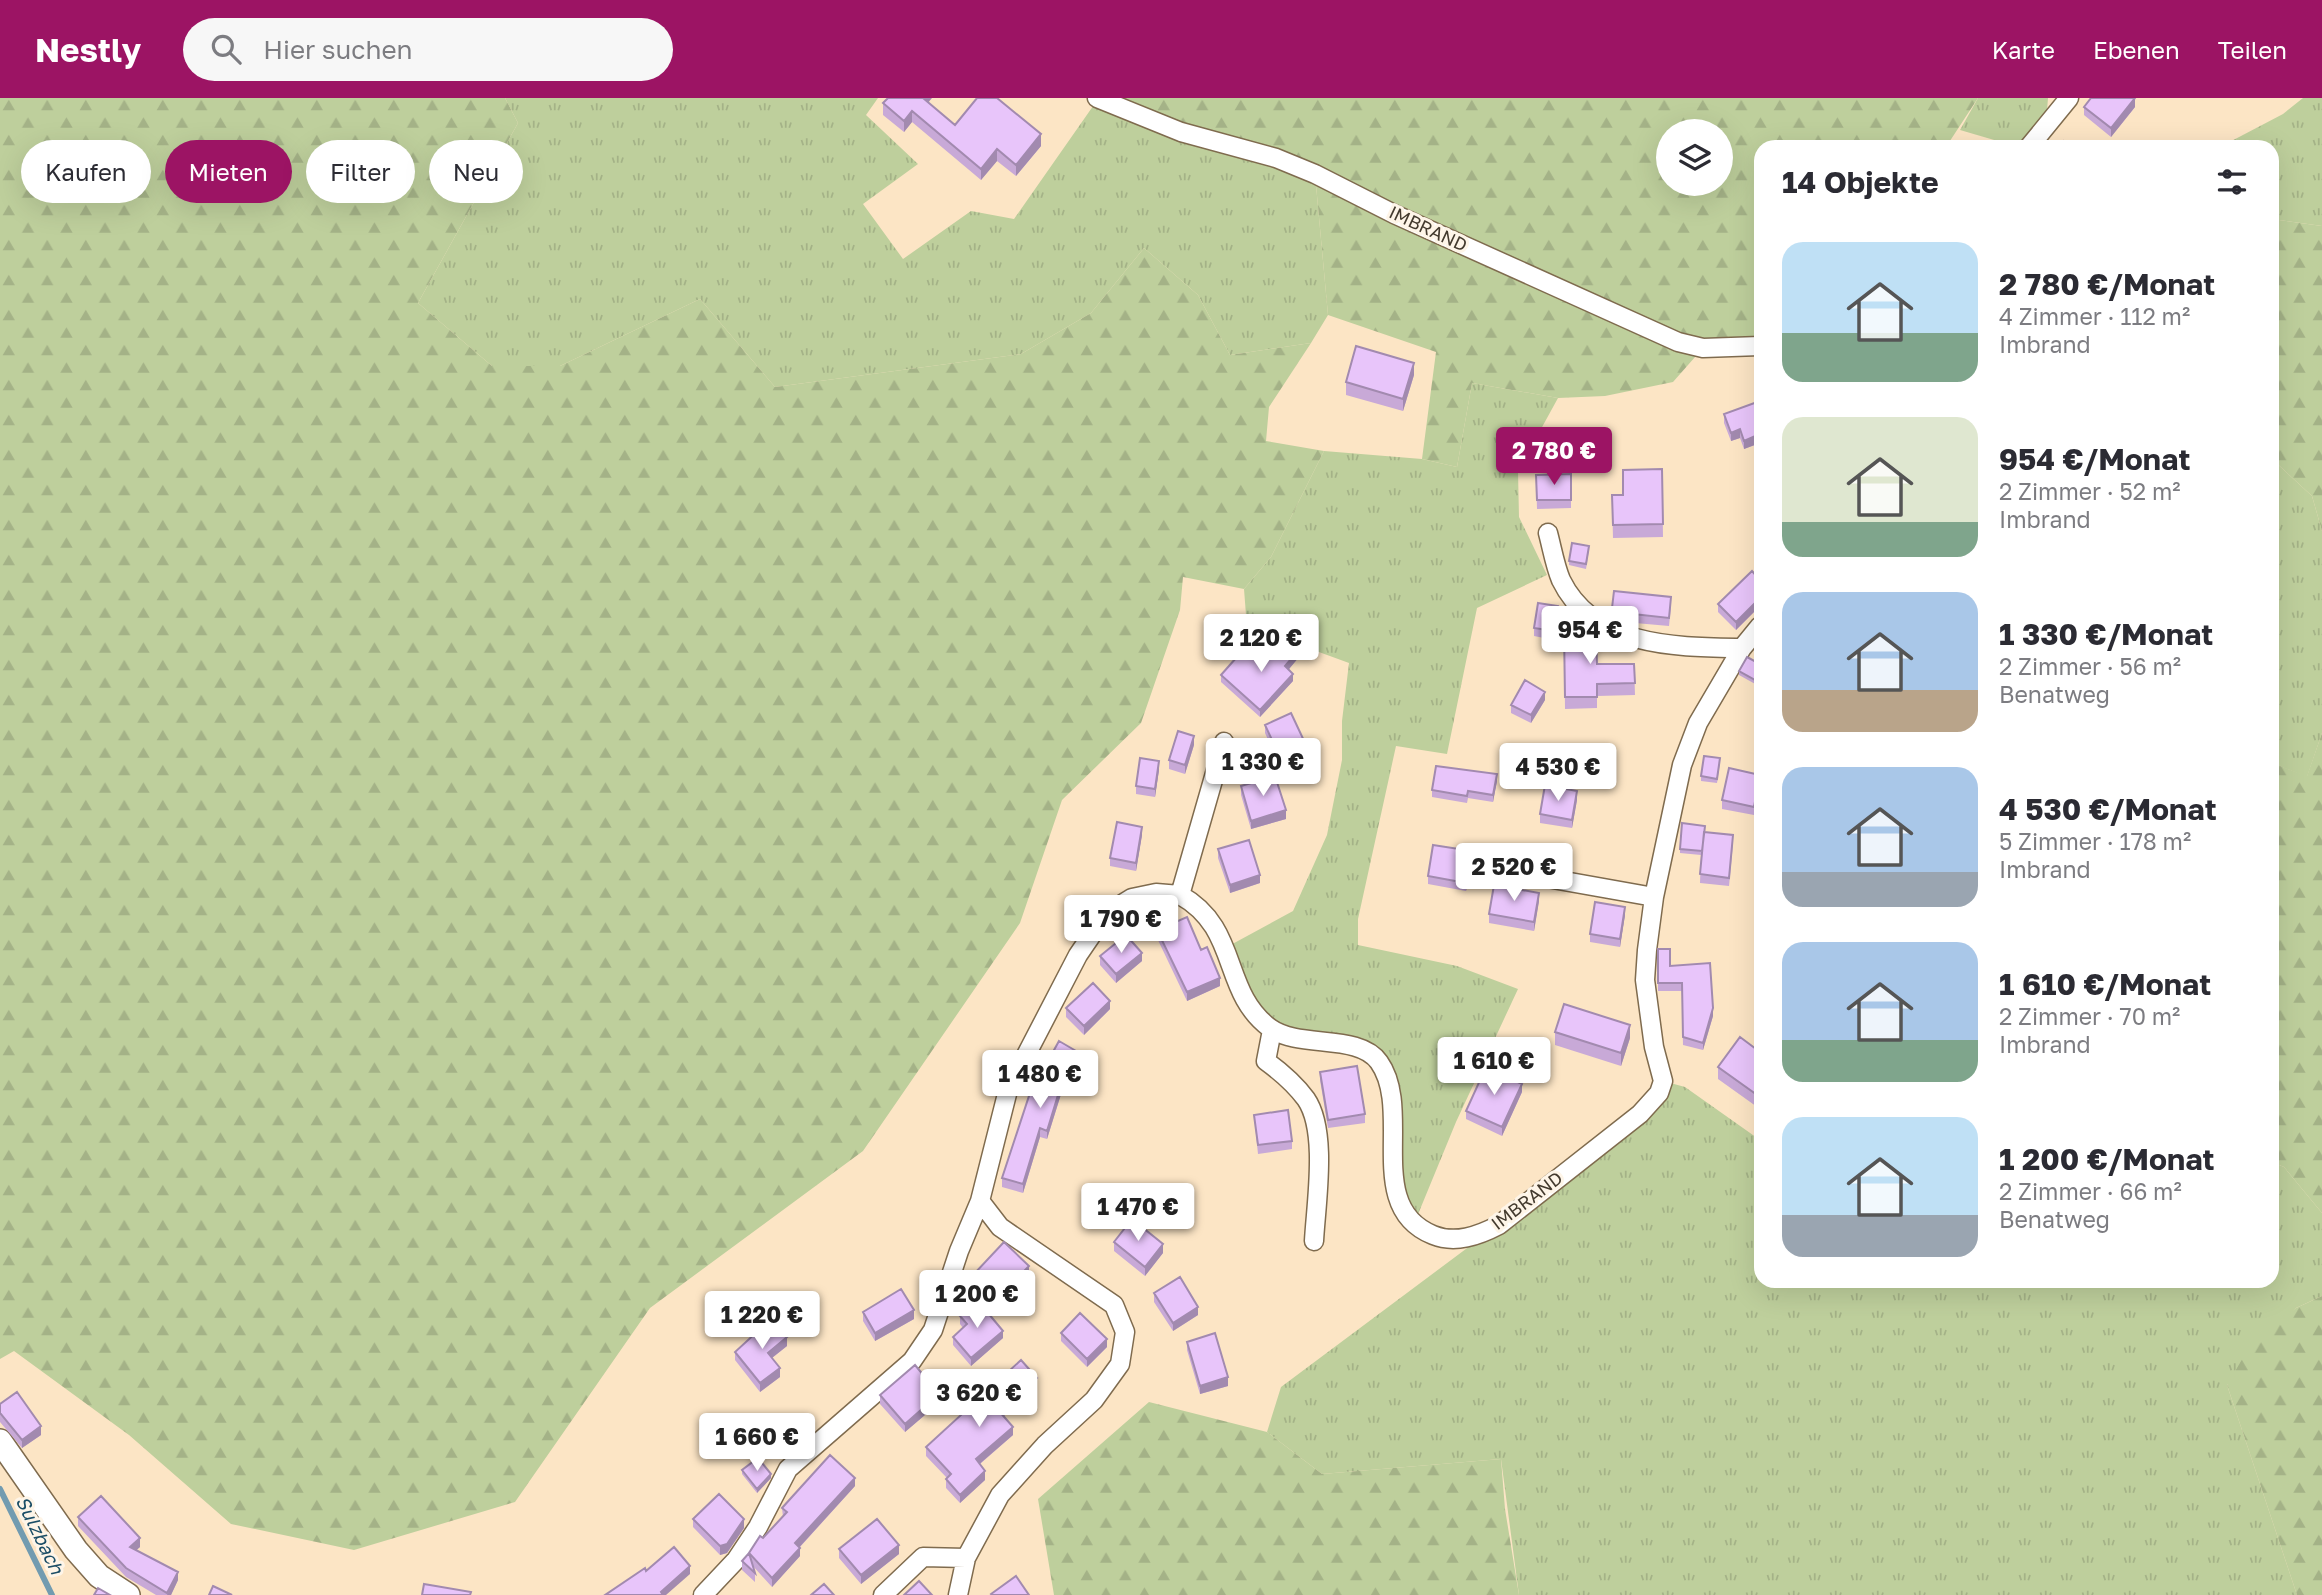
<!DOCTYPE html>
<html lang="de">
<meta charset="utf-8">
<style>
body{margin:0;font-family:"Golos Text",sans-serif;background:#f7f7f7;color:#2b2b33;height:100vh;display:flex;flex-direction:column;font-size:26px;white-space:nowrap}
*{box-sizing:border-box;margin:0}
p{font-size:23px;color:#7c7c81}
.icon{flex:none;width:38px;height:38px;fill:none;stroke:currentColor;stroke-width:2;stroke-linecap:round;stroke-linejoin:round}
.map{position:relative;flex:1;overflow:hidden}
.details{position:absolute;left:1754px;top:42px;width:525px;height:1148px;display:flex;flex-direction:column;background:#fff;border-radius:21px;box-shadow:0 7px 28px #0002}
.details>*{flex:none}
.banner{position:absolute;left:21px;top:42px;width:665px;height:63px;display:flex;gap:14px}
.buttons{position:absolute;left:1656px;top:21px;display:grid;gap:14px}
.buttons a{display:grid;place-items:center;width:77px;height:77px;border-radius:50%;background:#fff;box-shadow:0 7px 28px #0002;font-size:35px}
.price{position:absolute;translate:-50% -60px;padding:0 16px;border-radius:7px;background:#fff;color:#222;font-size:23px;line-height:46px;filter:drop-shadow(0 2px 4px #0008)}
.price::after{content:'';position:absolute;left:50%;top:42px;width:21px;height:16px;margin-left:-10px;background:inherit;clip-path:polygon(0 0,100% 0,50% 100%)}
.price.on{background:#9c1464;color:#fff}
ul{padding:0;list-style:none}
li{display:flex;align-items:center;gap:21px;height:175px;padding:0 28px}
li span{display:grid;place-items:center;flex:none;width:196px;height:140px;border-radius:21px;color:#555}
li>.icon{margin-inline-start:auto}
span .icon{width:84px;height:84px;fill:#fffc;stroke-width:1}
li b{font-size:30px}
h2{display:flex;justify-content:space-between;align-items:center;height:84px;padding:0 28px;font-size:30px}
.tag{padding:0 24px;border-radius:32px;background:#fff;box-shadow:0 7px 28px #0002;font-size:24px;line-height:63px}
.tag.on{background:#9c1464;color:#fff}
header{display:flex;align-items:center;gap:42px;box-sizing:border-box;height:98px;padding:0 35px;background:#9c1464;color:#fff}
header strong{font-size:33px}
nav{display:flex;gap:38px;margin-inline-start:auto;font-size:24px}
.search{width:490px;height:63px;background:#f7f7f7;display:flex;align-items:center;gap:18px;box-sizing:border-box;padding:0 24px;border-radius:38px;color:#7c7c81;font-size:26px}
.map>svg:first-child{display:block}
</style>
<header>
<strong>Nestly</strong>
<div class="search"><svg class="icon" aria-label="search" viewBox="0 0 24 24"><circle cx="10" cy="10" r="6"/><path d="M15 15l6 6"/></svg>Hier suchen</div>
<nav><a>Karte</a><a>Ebenen</a><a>Teilen</a></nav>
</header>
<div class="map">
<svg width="2322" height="1497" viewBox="0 0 2322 1497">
<defs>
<pattern id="grass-tufts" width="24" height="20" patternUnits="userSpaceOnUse" patternTransform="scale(1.75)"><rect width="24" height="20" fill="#becf9c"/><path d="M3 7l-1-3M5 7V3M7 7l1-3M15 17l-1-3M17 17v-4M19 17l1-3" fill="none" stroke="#a4b287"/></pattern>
<pattern id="forest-firs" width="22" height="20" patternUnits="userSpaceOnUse" patternTransform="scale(1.75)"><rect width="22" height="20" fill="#becf9c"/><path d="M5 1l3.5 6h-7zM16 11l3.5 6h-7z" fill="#a4b287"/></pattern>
</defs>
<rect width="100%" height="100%" fill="#fce5c5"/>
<!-- grass -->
<path fill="url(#grass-tufts)" d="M505 0H878L866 17 918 66 863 106 903 161 971 113 1014 121 1098 1 1315 76 1328 217 1311 245 1230 257 1198 197 1144 150 1091 215 1021 256 775 289 700 201 560 268H492L418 205 518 25Z
M1978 0H2048L2046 25 2029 49H2018L1960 32Z
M2303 0H2322V128L2272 121V49H2220L2283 16Z
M1472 285 1558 300 1518 373 1519 419 1547 477 1477 510 1447 656 1396 648 1358 821V847L1457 868 1518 891 1456 1024 1414 1126 1400 1110 1379 962 1272 932 1225 850 1293 813 1327 737 1342 662V623L1349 565 1308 550 1246 517 1244 491 1271 459 1324 353 1422 361 1457 369Z
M2272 361 2312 398 2322 433V635L2307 679 2272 665Z
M1663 983 1685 989 1760 1042V1183H2272V1064L2284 1069 2322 1115V1198L2296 1210 2227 1287 2297 1497H1519L1501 1361 1322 1376 1267 1334 1281 1289 1498 1127 1640 1016Z"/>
<!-- forest -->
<path fill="url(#forest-firs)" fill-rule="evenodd" d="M0 0H505L518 25 418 205 492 268H560L700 201 775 289 1021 256 1091 215 1144 150 1198 197 1230 257 1311 245 1269 309 1266 343 1324 353 1271 459 1244 491 1183 479 1180 512 1141 625 1062 702 1020 825 863 1053 650 1210 515 1404 354 1452 231 1426 129 1337 14 1253 0 1261Z
M1097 0H1978L1946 49H1760V237L1703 250 1673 284 1605 298 1558 300 1472 285 1457 369 1422 361 1436 254 1328 217 1315 76ZM1668 33H1720V86H1668Z
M2272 121 2322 128V433L2312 398 2272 361Z
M2322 635V1115L2284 1069 2272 1064V665L2307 678Z
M2322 1198V1497H2297L2227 1287 2248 1250 2296 1210Z
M1149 1304 1267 1334 1322 1376 1501 1361 1505 1411 1519 1497H1054L1038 1401Z"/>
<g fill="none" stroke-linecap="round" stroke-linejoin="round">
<!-- stream -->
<path stroke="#729bb0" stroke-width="6" d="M0 1391 52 1497"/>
<!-- minor casing -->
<g stroke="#7f6b4e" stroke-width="21">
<path id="minor" d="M1097 0 1181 34 1276 60 1315 76 1394 116 1678 244 1703 250 1760 248
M2029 49 2069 0
M1548 435C1552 450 1555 468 1561 482 1594 550 1678 549 1742 550
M1499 764 1513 774 1654 799
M1180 797C1240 830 1221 894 1270 930 1299 951 1359 935 1379 964 1414 1013 1363 1109 1433 1137 1455 1146 1478 1138 1499 1127L1640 1016 1659 995 1663 983 1654 949 1645 882 1647 852 1654 799 1682 667 1698 625 1742 550 1760 528
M1272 932 1266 963C1281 974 1295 986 1306 1001 1328 1033 1316 1105 1314 1143
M703 1497 736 1462 758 1429 788 1371 912 1263 933 1232 959 1153 980 1103 1008 992 1078 857 1106 816 1132 800 1156 795 1180 797 1224 644
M883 1497 923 1459 966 1460
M958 1497 966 1460 1000 1397 1045 1347 1094 1302 1120 1266 1125 1234 1114 1207 1000 1129 980 1103"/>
</g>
<!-- tertiary casing -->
<g stroke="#7f6b4e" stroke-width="26">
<path id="tertiary" d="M0 1343 76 1452 99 1478 128 1497"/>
</g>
<!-- minor -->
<use href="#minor" stroke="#fff" stroke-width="18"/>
<!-- tertiary -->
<use href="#tertiary" stroke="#fff" stroke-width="23"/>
</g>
<!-- wall -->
<path fill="#c8a9d7" d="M883 5H928L955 27 1041 48 1016 78 997 63 981 82 912 24 904 34 883 17Z
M2084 9H2135L2111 39 2084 17Z
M1414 277 1403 313 1346 297V284Z
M1724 316 1760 336V345L1744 351 1740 340 1731 343 1724 325Z
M1662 371 1663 439 1613 440 1612 397H1623Z
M1571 376V410L1537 411 1536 377Z
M1589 452 1586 471 1569 467V463Z
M1760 482V508L1736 532 1718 514V506Z
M1671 508 1669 528 1624 524 1612 518V510Z
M1558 517 1554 542 1534 538V530Z
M1564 533 1597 566H1634L1635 597 1597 598V610L1565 611Z
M1272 558 1299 559 1288 572 1293 583 1260 619 1221 584V577L1260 565Z
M1760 566 1757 587 1739 577V573Z
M1545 602 1531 625 1511 615V607Z
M1265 627 1306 656 1280 668 1265 635Z
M1194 647 1185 676 1169 671V662Z
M1720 665 1717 685 1701 683V678Z
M1159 672 1155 699 1136 696V688Z
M1760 677V687L1754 717 1722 711V702Z
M1497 683 1493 704 1468 700 1467 705 1432 699V692Z
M1241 688 1286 721 1251 731 1241 697Z
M1577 702 1572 730 1540 725V716Z
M1705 734 1733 746 1729 788 1700 785 1701 757 1680 755V751Z
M1142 737 1136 773 1110 768V760Z
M1218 751 1260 785 1230 795 1218 760Z
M1472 762 1466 793 1428 786V778Z
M1539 803 1534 833 1489 825V816Z
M1625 817 1620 849 1590 844V836Z
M1157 832 1201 852 1220 888 1187 903 1157 840Z
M1658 851 1670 868 1713 918 1703 952 1683 947 1682 893H1658Z
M1100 858 1142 863 1116 885 1100 867Z
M1066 910 1110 911 1084 937 1066 919Z
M1555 934 1630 940 1621 968 1555 947Z
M1760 954V1011L1718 981V969Z
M1083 965 1066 995 1062 993 1047 1041 1040 1039 1023 1095 1002 1089V1080L1029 998Z
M1320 974 1365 1016V1025L1328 1030 1320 982Z
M1522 994 1502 1038 1466 1021V1013Z
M1254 1017 1292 1043V1051L1258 1056Z
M1114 1144 1163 1155 1145 1178 1114 1153Z
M974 1176H1029L999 1208 974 1184Z
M1154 1195 1198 1217 1173 1233 1154 1204Z
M863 1214 914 1221 875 1243 863 1223Z
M960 1218 1003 1240 971 1268 953 1247V1239L963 1230 960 1226Z
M1061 1235 1107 1249 1087 1269 1061 1243Z
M1187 1244 1228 1288 1200 1296 1187 1252Z
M787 1248 772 1260 780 1279 760 1294 735 1262V1254Z
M1037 1289 1004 1318 1013 1337 980 1366 985 1382 960 1405 946 1390V1381L947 1380 926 1358V1349Z
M880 1297 939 1305 905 1334 880 1306Z
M0 1306 41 1337 22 1350 0 1324Z
M742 1372 771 1380 757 1395 742 1376Z
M855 1388 800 1449V1458L772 1489 752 1467 755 1475V1484L742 1472V1463L783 1419 782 1410Z
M78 1419 140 1449 136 1452 178 1482 171 1497H156L126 1479 78 1428Z
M693 1421 744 1430 727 1455 720 1457 693 1429Z
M839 1451 899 1456 861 1486 839 1460Z"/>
<!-- shaded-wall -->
<path fill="#a28aaf" d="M922 0H932L922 12Z
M2135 0V9L2111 39V30Z
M912 13V24L904 34V23Z
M1041 36V48L1016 78V67Z
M997 51V63L981 82V71Z
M1414 265V277L1403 313V301Z
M1740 331V340L1731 343V335Z
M1760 336V345L1744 351V343Z
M1760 500V508L1736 532V524Z
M1558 508V517L1554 542V533Z
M1299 552V559L1285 576V568Z
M1293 576V583L1260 619V612Z
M1545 594V602L1531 625V617Z
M1194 638V647L1185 676V667Z
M1306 647V656L1280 668V659Z
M1159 663V672L1155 699V691Z
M1497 676V683L1493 704V697Z
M1760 678V687L1754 717V709Z
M1577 693V702L1572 730V722Z
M1286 712V721L1251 731V723Z
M1142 729V737L1136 773V765Z
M1472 753V762L1466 793V785Z
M1260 777V785L1230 795V787Z
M1539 795V803L1534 833V824Z
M1625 809V817L1620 849V841Z
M1142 855V863L1116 885V876Z
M1220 880V888L1187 903V894Z
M1110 903V911L1084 937V928Z
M1713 910V918L1703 952V945Z
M1630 927V940L1621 968V955Z
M1083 957V965L1066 995V987Z
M1062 984V993L1047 1041V1033Z
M1522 986V994L1502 1038V1029Z
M1040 1030V1039L1023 1095V1086Z
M1163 1146V1155L1145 1178V1169Z
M1029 1168V1176L999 1208V1199Z
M1198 1209V1217L1173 1233V1225Z
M914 1212V1221L875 1243V1235Z
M1003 1233V1240L971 1268V1260Z
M787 1239V1248L768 1263V1255Z
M1107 1241V1249L1087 1269V1261Z
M780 1270V1279L760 1294V1285Z
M1228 1279V1288L1200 1296V1288Z
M1037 1280V1289L999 1322V1313Z
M939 1296V1305L905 1334V1326Z
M41 1328V1337L22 1350V1342Z
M1013 1329V1337L976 1369V1361Z
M985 1373V1382L960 1405V1397Z
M771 1376V1380L757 1395V1391Z
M855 1380V1388L795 1454V1445Z
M744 1421V1430L727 1455 720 1457V1448Z
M140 1440V1449L130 1458V1449Z
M899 1447V1456L861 1486V1477Z
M800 1450V1458L772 1489V1480Z
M690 1468V1476L666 1497H661V1494Z
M178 1474V1482L171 1497H167Z"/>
<!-- building -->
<path fill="#e8c5fa" stroke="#a28aaf" stroke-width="2" d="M888 0H923L955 27 977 0H997L1041 36 1016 67 997 51 981 71 912 13 904 23 883 5Z
M2091 0H2135L2111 30 2084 9Z
M2064 43 2078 49H2061Z
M1356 248 1414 265 1403 301 1346 284Z
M1760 303V322L1758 323 1760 329V336L1744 343 1740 331 1731 335 1724 316Z
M1662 371 1663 426 1613 427 1612 397H1623V372Z
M1571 376V402H1537L1536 377Z
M1572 445 1589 448 1586 466 1569 463Z
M1752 473 1760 482V500L1736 524 1718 506Z
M1614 493 1671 499 1669 520 1624 515 1612 510Z
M1538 505 1558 508 1554 533 1534 530Z
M1596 532 1597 566H1634L1635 585 1597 586V599H1565L1564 533Z
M1287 541 1299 552 1285 568 1293 576 1260 612 1221 577 1244 551 1260 565 1269 555 1272 558Z
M1747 559 1760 566V576L1757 583 1739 573Z
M1525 582 1545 594 1531 617 1511 607Z
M1291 615 1306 647 1280 659 1265 627Z
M1178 633 1194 638 1185 667 1169 662Z
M1704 658 1720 660 1717 681 1701 678Z
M1140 660 1159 663 1155 691 1136 688Z
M1436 668 1497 676 1493 697 1468 693 1467 698 1432 692Z
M1729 670 1760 677 1754 709 1722 702Z
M1275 678 1286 712 1251 723 1241 688Z
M1545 687 1577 693 1572 722 1540 716Z
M1117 724 1142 729 1136 765 1110 760Z
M1682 725 1705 728 1702 753 1680 751Z
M1704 734 1733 737 1729 780 1700 776Z
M1249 742 1260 777 1230 787 1218 751Z
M1433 747 1472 753 1466 785 1428 778Z
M1494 787 1539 795 1534 824 1489 816Z
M1595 804 1625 809 1620 841 1590 836Z
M1187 819 1201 852 1207 849 1220 880 1187 894 1157 832Z
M1126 837 1142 855 1116 876 1100 858Z
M1658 851H1670V868L1710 865 1713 910 1703 945 1683 939 1682 885H1658Z
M1093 885 1110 903 1084 928 1066 910Z
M1564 906 1630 927 1621 955 1555 934Z
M1740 939 1760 954V999L1718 969Z
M1059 943 1083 957 1066 987 1062 984 1047 1033 1040 1030 1023 1086 1002 1080 1029 998Z
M1357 968 1365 1016 1328 1022 1320 974Z
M1486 969 1522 986 1502 1029 1466 1013Z
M1288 1012 1292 1043 1258 1047 1254 1017Z
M1132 1121 1163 1146 1145 1169 1114 1144Z
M1004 1144 1029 1168 999 1199 974 1176Z
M1180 1179 1198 1209 1173 1225 1154 1195Z
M901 1191 914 1212 875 1235 863 1214Z
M978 1203 1003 1233 971 1260 953 1239 967 1226 960 1218Z
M1080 1215 1107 1241 1087 1261 1061 1235Z
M772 1220 787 1239 768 1255 780 1270 760 1285 735 1254Z
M1215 1235 1228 1279 1200 1288 1187 1244Z
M1021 1262 1037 1280 999 1313 1013 1329 976 1361 985 1373 960 1397 946 1381 951 1376 926 1349Z
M915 1267 939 1296 905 1326 880 1297Z
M17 1294 41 1328 22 1342 0 1315V1306Z
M830 1357 855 1380 795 1445 800 1450 772 1480 749 1455 760 1438 763 1440 787 1414 782 1410Z
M758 1360 771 1376 757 1391 742 1372Z
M719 1396 744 1421 727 1446 720 1448 693 1421Z
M101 1398 140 1440 130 1449 178 1474 167 1495 126 1470 78 1419Z
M877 1421 899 1447 861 1477 839 1451Z
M674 1449 690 1468 661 1494 663 1497H605L645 1470 646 1473Z
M749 1455 755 1475 742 1463Z
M1016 1478 1029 1497H992L991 1496Z
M919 1483 932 1497H904Z
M424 1486 471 1494 470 1497H422Z
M824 1486 834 1497H811Z
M213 1488 232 1497H209Z
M98 1490 110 1497H94Z"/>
<g text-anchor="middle" stroke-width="6" stroke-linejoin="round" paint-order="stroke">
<!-- street labels -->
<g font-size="18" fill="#433a2e" stroke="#fef5e8">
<text transform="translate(1428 131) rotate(25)" y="6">IMBRAND</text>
<text transform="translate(1527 1103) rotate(-37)" y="6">IMBRAND</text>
</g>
<!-- water labels -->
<g font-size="19" font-style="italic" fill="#1c4e66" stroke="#fef5e8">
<text transform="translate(40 1437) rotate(64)" y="7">Sulzbach</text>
</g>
</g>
</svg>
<div class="buttons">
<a><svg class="icon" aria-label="layers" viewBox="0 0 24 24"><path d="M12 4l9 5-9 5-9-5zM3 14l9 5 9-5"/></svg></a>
</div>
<b class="price on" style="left:1554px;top:389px">2 780 €</b>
<b class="price" style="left:1590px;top:568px">954 €</b>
<b class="price" style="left:1261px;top:576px">2 120 €</b>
<b class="price" style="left:1263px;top:700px">1 330 €</b>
<b class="price" style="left:1558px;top:705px">4 530 €</b>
<b class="price" style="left:1514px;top:805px">2 520 €</b>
<b class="price" style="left:1121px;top:857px">1 790 €</b>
<b class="price" style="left:1494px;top:999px">1 610 €</b>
<b class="price" style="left:1040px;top:1012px">1 480 €</b>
<b class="price" style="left:1138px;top:1145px">1 470 €</b>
<b class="price" style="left:977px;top:1232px">1 200 €</b>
<b class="price" style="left:762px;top:1253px">1 220 €</b>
<b class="price" style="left:979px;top:1331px">3 620 €</b>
<b class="price" style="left:757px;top:1375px">1 660 €</b>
<div class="banner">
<a class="tag">Kaufen</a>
<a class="tag on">Mieten</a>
<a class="tag">Filter</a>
<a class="tag">Neu</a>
</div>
<section class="details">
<h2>14 Objekte<svg class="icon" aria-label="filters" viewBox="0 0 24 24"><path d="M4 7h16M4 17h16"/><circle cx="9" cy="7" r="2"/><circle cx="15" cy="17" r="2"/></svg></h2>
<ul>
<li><span style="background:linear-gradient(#bfe0f5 65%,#7fa58c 0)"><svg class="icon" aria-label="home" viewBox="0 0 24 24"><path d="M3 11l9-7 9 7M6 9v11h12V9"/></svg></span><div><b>2 780 €/Monat</b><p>4 Zimmer · 112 m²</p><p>Imbrand</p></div></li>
<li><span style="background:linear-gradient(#dfe7d0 75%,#7fa58c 0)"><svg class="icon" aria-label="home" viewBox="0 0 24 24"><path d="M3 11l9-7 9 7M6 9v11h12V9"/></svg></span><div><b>954 €/Monat</b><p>2 Zimmer · 52 m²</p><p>Imbrand</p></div></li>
<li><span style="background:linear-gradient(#a9c7e8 70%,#b9a48a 0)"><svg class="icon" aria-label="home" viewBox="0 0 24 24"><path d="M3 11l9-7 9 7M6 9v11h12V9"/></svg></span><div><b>1 330 €/Monat</b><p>2 Zimmer · 56 m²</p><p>Benatweg</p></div></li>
<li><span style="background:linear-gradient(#a9c7e8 75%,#9aa5b1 0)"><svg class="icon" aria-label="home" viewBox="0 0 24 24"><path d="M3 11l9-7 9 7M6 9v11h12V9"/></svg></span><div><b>4 530 €/Monat</b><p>5 Zimmer · 178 m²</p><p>Imbrand</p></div></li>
<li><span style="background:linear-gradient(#a9c7e8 70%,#7fa58c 0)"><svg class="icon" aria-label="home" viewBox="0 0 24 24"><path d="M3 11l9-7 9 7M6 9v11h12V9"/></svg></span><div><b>1 610 €/Monat</b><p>2 Zimmer · 70 m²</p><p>Imbrand</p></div></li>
<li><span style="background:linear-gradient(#bfe0f5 70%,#9aa5b1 0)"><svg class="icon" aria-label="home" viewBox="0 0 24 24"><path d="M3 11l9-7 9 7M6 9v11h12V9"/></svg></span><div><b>1 200 €/Monat</b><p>2 Zimmer · 66 m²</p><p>Benatweg</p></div></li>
</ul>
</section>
</div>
